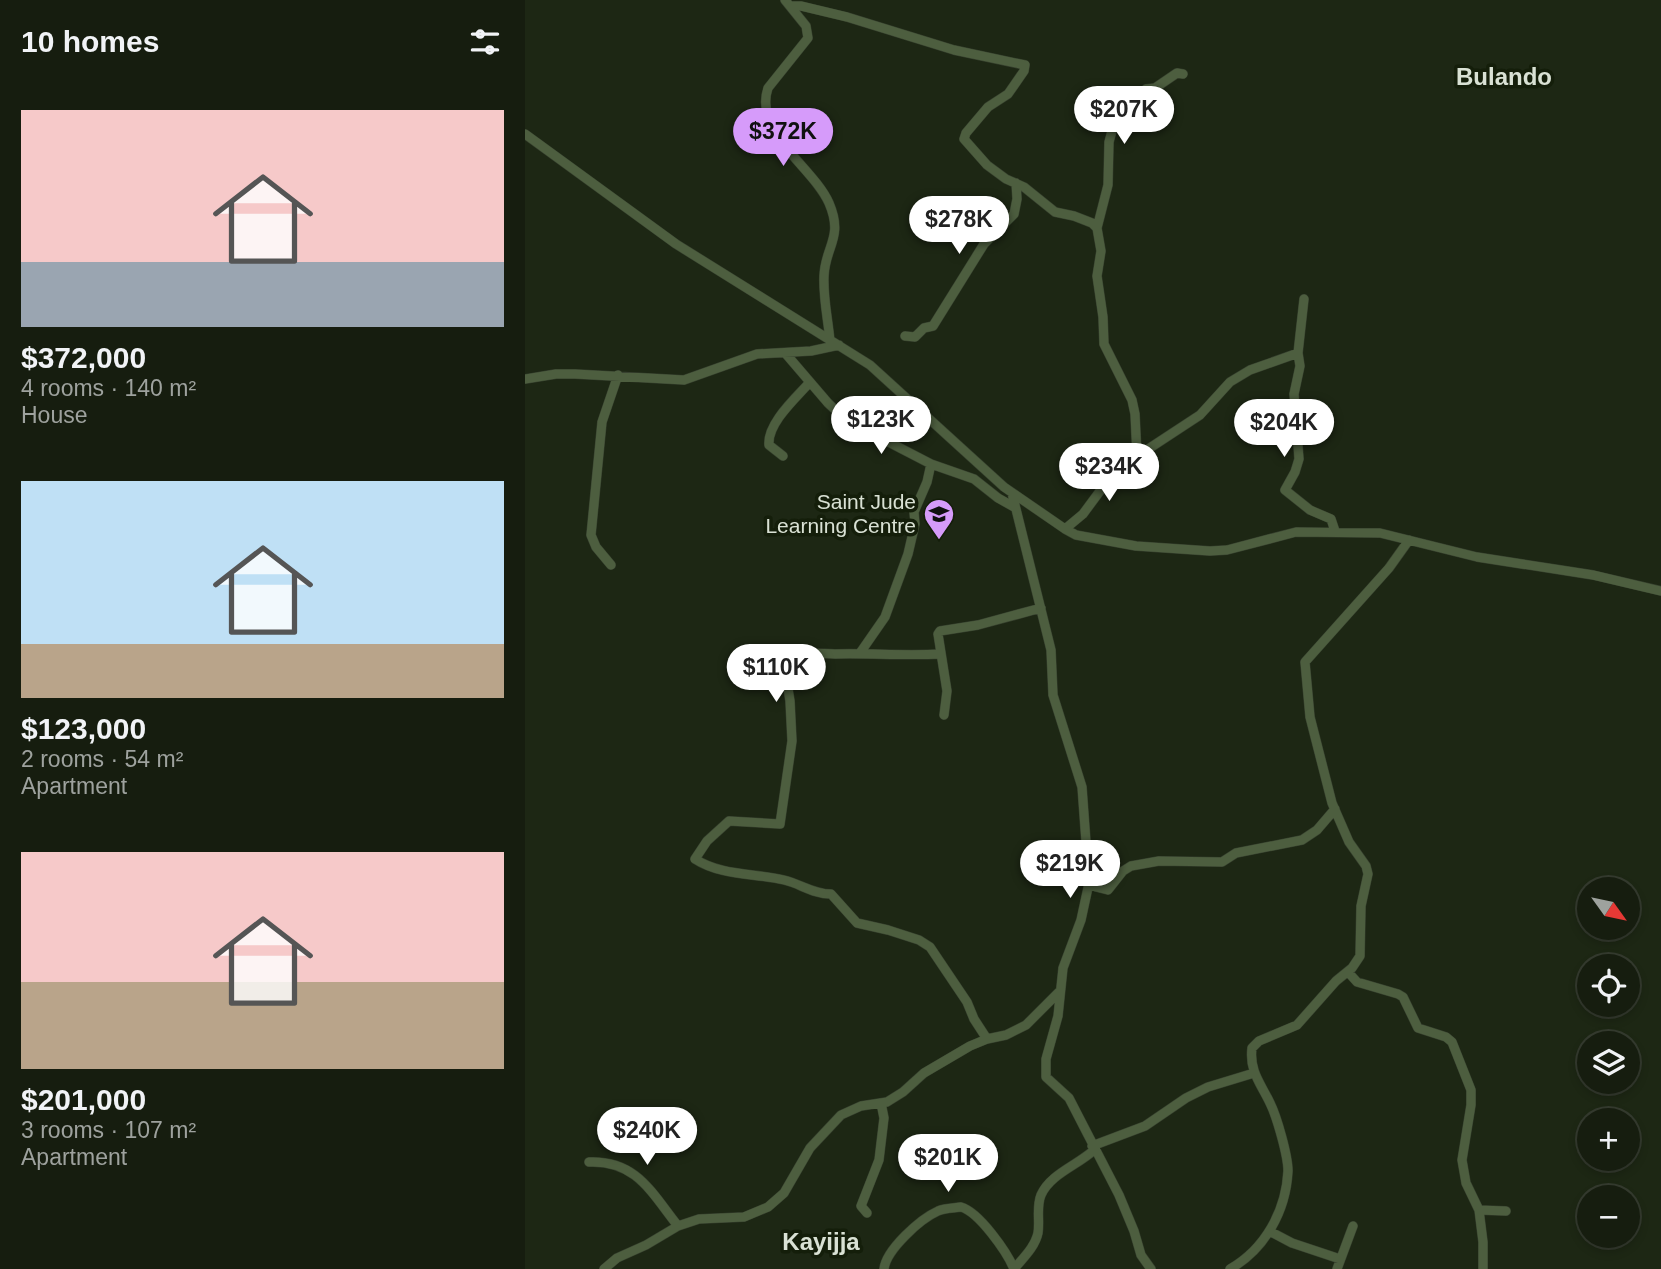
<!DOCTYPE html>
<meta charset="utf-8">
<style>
body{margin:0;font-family:Arial,sans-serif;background:#1f2618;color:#f1f3f6;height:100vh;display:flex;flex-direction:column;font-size:26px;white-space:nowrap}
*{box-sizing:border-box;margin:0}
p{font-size:23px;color:#9ea29e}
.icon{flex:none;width:38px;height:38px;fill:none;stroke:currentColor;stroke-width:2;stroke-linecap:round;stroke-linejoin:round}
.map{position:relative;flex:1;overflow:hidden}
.sheet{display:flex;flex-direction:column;background:#161d0f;width:525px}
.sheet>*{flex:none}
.needle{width:46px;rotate:123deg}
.tools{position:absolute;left:1052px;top:877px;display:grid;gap:14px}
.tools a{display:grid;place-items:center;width:63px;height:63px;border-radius:50%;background:#161d0f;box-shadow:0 4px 10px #0003,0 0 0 2px #353b2f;font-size:35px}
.price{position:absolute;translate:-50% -60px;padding:0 16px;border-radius:24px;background:#fff;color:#222;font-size:23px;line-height:46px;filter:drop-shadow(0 2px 4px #0008)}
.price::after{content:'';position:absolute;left:50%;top:42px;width:21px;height:16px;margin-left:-10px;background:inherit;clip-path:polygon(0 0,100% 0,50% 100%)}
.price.current{background:#d69bfa;color:#111}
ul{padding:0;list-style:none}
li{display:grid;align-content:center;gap:14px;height:371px;padding:0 21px}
li span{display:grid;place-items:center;height:217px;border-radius:0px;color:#555}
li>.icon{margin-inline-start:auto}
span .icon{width:126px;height:126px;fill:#fffc;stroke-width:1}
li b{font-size:30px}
h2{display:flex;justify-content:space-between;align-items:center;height:84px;padding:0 21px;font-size:30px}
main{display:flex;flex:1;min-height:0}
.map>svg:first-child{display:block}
</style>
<main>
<section class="sheet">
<h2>10 homes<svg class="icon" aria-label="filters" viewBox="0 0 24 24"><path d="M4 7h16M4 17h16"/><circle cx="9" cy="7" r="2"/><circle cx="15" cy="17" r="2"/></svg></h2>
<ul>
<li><span style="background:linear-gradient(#f6c9c9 70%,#9aa5b1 0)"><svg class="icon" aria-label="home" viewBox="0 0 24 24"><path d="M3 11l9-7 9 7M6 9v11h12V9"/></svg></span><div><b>$372,000</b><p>4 rooms · 140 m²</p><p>House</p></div></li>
<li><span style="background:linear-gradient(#bfe0f5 75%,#b9a48a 0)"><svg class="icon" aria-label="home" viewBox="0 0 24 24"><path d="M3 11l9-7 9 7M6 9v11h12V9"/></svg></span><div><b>$123,000</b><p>2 rooms · 54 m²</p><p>Apartment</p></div></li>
<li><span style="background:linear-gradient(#f6c9c9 60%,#b9a48a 0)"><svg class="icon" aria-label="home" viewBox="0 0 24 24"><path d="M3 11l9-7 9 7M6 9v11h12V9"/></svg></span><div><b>$201,000</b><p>3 rooms · 107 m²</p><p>Apartment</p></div></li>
</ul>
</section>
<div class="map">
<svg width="1136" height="1269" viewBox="0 0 1136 1269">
<rect width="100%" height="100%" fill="#1d2714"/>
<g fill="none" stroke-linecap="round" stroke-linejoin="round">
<!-- minor casing -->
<g stroke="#37412f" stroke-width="10">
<path id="minor" d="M260 0 281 26 283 38 243 88C228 132 288 167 304 203 319 238 300 246 299 276 298 298 303 319 305 341
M266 6H276L322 17 429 50 500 65 499 71 483 94 463 107 441 133 439 139 462 165 481 179 499 187 530 212 549 216 567 223 572 228 576 251 572 276 578 317 579 344 607 400 610 414 612 456
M0 134 151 244 345 365 479 487 540 529 551 535 611 546 685 551 702 550 771 532 855 533 952 557 1068 575 1136 591
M572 228 583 185 584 142 591 116 603 111 621 89 630 88 652 73 658 74
M380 336 390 337 399 328 408 326 459 244 489 214 492 199 491 183
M773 353 775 366 769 394 774 459 770 472 760 490 785 510 806 519 810 531
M261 354 303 403 321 420 406 464 449 479 473 498 489 507
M0 379 31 374H50L159 380 232 354 286 351 314 345
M258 456 244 445C242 423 272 397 285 382
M487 493 526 650 528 695 557 787 564 883 556 920 538 968 533 1016 521 1059V1077L544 1098 594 1195 609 1231 616 1255 626 1269
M540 529 558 514 578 487 608 459 675 415 705 382 725 370 773 353 779 299
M86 565 71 547 66 535 77 422 93 375
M335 653 360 617 383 554 390 524 389 512 402 482 406 464
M415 654C380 656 345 653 310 654 296 654 286 651 272 656L261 676 265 701 267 741 255 824 204 821 182 841 170 859C196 876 230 873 259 880 276 884 288 894 306 894L332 923 363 930 394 940 405 947 442 1002 449 1019 462 1039
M419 715 422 691 413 634 415 631 453 625 516 608
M564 883 571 887 583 890 598 871 606 866 634 861 697 862 711 853 777 840 792 830 810 809
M823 972 832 982 873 994 878 997 893 1028 921 1037 927 1042 946 1090V1105L937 1160 941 1183 954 1210 981 1211
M567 1146 620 1126 661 1098 683 1087 729 1073
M64 1162C111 1160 126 1192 153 1226
M954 1210 958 1242V1269
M342 1213 336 1206 354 1160 359 1118 356 1103
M746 1232 767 1243 815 1259
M79 1269 92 1258 121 1245 153 1226 174 1219 219 1217 243 1207 259 1193 285 1148 316 1115 336 1106 362 1102 378 1092 399 1073 445 1046 462 1039 481 1035 501 1025 534 992
M359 1269C361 1250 395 1219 413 1211 419 1208 429 1208 436 1207 454 1212 482 1252 489 1269
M489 1269C498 1258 510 1247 513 1233 515 1221 511 1207 516 1195 525 1174 553 1165 569 1150
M705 1269C740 1249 761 1211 763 1171 763 1156 752 1117 745 1103 736 1084 724 1071 727 1048L734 1041 772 1025 811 981 827 968 835 956 836 906 843 874 841 866 824 842 807 803 785 717 780 662 864 568 884 540
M812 1269 828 1226"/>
</g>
<!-- minor -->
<use href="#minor" stroke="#4d5e3f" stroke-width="9"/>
</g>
<!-- icons -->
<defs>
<g id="school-pin" transform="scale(1.575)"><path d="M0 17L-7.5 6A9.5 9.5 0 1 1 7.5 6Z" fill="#d69bfa" stroke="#141e0a"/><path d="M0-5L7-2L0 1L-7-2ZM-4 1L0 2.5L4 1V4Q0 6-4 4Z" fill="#111"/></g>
</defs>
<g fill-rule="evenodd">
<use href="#school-pin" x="414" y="514"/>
</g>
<g text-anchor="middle" stroke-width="7" stroke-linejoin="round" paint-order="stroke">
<!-- poi labels -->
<g font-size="21" fill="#d9e1d4" stroke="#141e0a" text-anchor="end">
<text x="391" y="509">Saint Jude<tspan x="391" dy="24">Learning Centre</tspan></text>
</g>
<!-- quarter labels -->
<g font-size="24" font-weight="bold" fill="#d9e1d4" stroke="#141e0a">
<text x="979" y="85">Bulando</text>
<text x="296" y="1250">Kayijja</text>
</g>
</g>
</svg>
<div class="tools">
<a><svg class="needle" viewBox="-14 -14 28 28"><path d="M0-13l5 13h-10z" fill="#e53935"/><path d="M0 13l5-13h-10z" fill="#9ea29e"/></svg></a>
<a><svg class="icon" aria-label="locate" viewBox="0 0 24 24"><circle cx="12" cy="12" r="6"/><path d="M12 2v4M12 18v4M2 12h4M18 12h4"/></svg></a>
<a><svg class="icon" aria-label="layers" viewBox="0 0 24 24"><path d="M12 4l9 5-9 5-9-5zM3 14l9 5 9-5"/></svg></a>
<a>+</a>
<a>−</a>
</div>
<b class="price" style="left:599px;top:146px">$207K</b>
<b class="price current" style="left:258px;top:168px">$372K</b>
<b class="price" style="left:434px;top:256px">$278K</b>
<b class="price" style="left:356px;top:456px">$123K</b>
<b class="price" style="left:759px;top:459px">$204K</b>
<b class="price" style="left:584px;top:503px">$234K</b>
<b class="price" style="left:251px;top:704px">$110K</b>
<b class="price" style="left:545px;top:900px">$219K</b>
<b class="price" style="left:122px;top:1167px">$240K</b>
<b class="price" style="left:423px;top:1194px">$201K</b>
</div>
</main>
